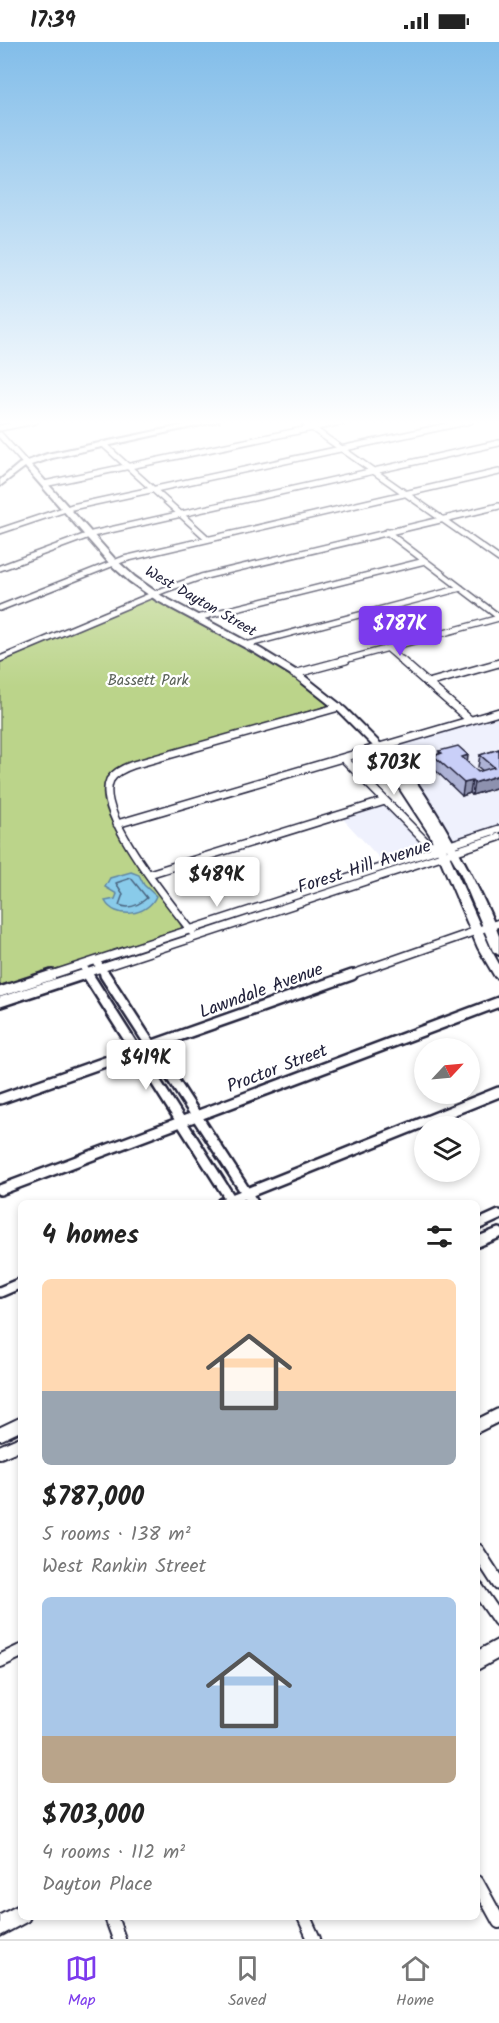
<!DOCTYPE html>
<meta charset="utf-8">
<style>
body{margin:0;font-family:Kalam,sans-serif;background:#f6f6f6;color:#222;height:100vh;display:flex;flex-direction:column;font-size:22px;white-space:nowrap}
*{box-sizing:border-box;margin:0}
p{font-size:20px;color:#767676}
.icon{flex:none;width:33px;height:33px;fill:none;stroke:currentColor;stroke-width:2;stroke-linecap:round;stroke-linejoin:round}
.map{position:relative;flex:1;overflow:hidden}
.panel{position:absolute;left:18px;top:1158px;width:462px;height:720px;display:flex;flex-direction:column;background:#fff;border-radius:9px;box-shadow:0 3px 9px #0003}
.panel>*{flex:none}
.needle{width:39px;rotate:64deg}
.buttons{position:absolute;left:414px;top:996px;display:grid;gap:12px}
.buttons a{display:grid;place-items:center;width:66px;height:66px;border-radius:50%;background:#fff;box-shadow:0 3px 9px #0003;font-size:30px}
.price{position:absolute;translate:-50% -51px;padding:0 14px;border-radius:6px;background:#fff;color:#222;font-size:20px;line-height:39px;filter:drop-shadow(0 2px 3px #0008)}
.price::after{content:'';position:absolute;left:50%;top:36px;width:18px;height:14px;margin-left:-9px;background:inherit;clip-path:polygon(0 0,100% 0,50% 100%)}
.price.active{background:#7c3aed;color:#fff}
ul{padding:0;list-style:none}
li{display:grid;align-content:center;gap:12px;height:318px;padding:0 24px}
li span{display:grid;place-items:center;height:186px;border-radius:9px;color:#555}
li>.icon{margin-inline-start:auto}
span .icon{width:108px;height:108px;fill:#fffc;stroke-width:1}
li b{font-size:26px}
h2{display:flex;justify-content:space-between;align-items:center;height:72px;padding:0 24px;font-size:26px}
.status{display:flex;justify-content:space-between;align-items:center;height:42px;padding:0 30px;background:#fff;direction:ltr}
.status svg{height:16px;fill:currentColor}
.menu{display:flex;justify-content:space-around;align-items:center;height:84px;border-top:2px solid #e0e0e0;background:#fff;font-size:16px;color:#767676}
.menu a{display:grid;justify-items:center;gap:3px}
.menu .active{color:#7c3aed}
.map>svg:first-child{display:block}
</style>
<div class="status"><b>17:39</b><svg viewBox="0 0 49 12"><path d="M0 12V9h3v3zM5 12V6h3v6zM10 12V3h3v9zM15 12V0h3v12zM26 1h20v11H26zM47 4h2v5h-2z"/></svg></div>
<div class="map">
<svg width="499" height="1897" viewBox="0 0 499 1897">
<rect width="100%" height="100%" fill="#fff"/>
<filter id="ink" filterUnits="userSpaceOnUse"><feTurbulence type="fractalNoise" baseFrequency=".0167" numOctaves="2"/><feDisplacementMap in="SourceGraphic" scale="12" xChannelSelector="R" yChannelSelector="G"/><feConvolveMatrix kernelMatrix="1 2 1 2 8 2 1 2 1" color-interpolation-filters="sRGB"/></filter>
<g filter="url(#ink)">
<!-- built -->
<path fill="#eff1fd" d="M499 672V784L456 798 451 796 429 759 389 705Z
M385 763 430 807 385 822 342 776Z"/>
<!-- green -->
<path fill="#bbd48a" stroke="#6e7b62" stroke-width="1.5" d="M147 557H155L246 605 294 634 331 663 131 721C124 725 113 730 108 736 82 768 171 857 182 886L0 947V619Z"/>
<!-- water -->
<path fill="#89cbea" stroke="#6087a4" stroke-width="1.5" d="M131 830 139 833 144 843 156 854C148 874 115 878 105 859L115 857 117 852 105 845 110 836Z"/>
<g fill="none" stroke-linecap="round" stroke-linejoin="round">
<!-- shore -->
<path stroke="#4b6681" stroke-width="1.5" d="M131 836 147 856C139 863 130 868 119 863L123 852 116 841Z"/>
<!-- street-far3 casing -->
<g stroke="#22223b" stroke-width="8">
<path id="street-far3" d="M302 379 499 517
M0 386 35 379
M0 393 26 422
M103 402 208 497
M44 442 346 379
M0 489 72 465 470 379
M387 490 499 575
M0 526 92 492 499 401
M0 566 124 517 499 430
M197 576 425 519
M246 603 461 546
M387 606 402 619
M0 617 164 548 201 535 499 464
M341 619 499 576"/>
</g>
<!-- street-far2 casing -->
<g stroke="#22223b" stroke-width="10">
<path id="street-far2" d="M401 618 470 678
M294 632 346 618
M428 641 499 621
M343 716 427 801 442 806
M117 782 499 670
M149 832 385 759
M192 890C172 863 94 772 110 738 115 730 124 726 133 723L339 665
M98 922 106 934
M84 926 89 934
M48 934 499 787
M77 934 499 795
M347 934 499 881"/>
</g>
<!-- street-far1 casing -->
<g stroke="#22223b" stroke-width="14">
<path id="street-far1" d="M88 933 233 1161
M105 933 253 1161
M0 950 52 933
M0 960 82 933
M0 1057 352 933
M0 1148 499 960
M222 1161 499 1050
M477 1183 499 1173
M477 1200 499 1191
M0 1250 21 1241"/>
</g>
<!-- street casing -->
<g stroke="#22223b" stroke-width="16">
<path id="street" d="M477 1384 499 1373
M0 1392 21 1382
M0 1410 21 1401
M477 1508 499 1542
M477 1546 499 1578
M0 1619 21 1609
M477 1840 499 1880
M111 1875 119 1897
M304 1875 314 1897"/>
</g>
<!-- secondary casing -->
<g stroke="#22223b" stroke-width="4">
<path id="secondary" d="M204 379H219L52 416 31 423 115 517 135 535 162 554 261 607 302 632 345 666 382 703C412 716 489 860 499 894 499 900 499 907 499 913L493 909 460 830 444 802 490 906 499 922V936L495 935 478 906 430 793 384 723 385 721H391L383 710 376 707 339 670 296 636 255 611 156 558 129 539 109 521 25 425 0 444V438L19 422 47 412Z
M499 1597V1616L477 1628V1609Z
M21 1862V1875H30L28 1879 0 1894V1873Z"/>
</g>
<!-- street-far3 -->
<use href="#street-far3" stroke="#fff" stroke-width="5"/>
<!-- street-far2 -->
<use href="#street-far2" stroke="#fff" stroke-width="7"/>
<!-- street-far1 -->
<use href="#street-far1" stroke="#fff" stroke-width="9"/>
<!-- street -->
<use href="#street" stroke="#fff" stroke-width="12"/>
<!-- secondary -->
<use href="#secondary" fill="#fff" fill-rule="evenodd"/>
</g>
<!-- wall -->
<path fill="#adb2d5" stroke="#22223b" stroke-width="1.5" d="M499 707V745L472 753 470 751 462 754 433 726 434 714 439 712V709L467 720 478 730 483 729 478 725 480 713Z"/>
<!-- shaded-wall -->
<path fill="#8d91ae" stroke="#22223b" stroke-width="1.5" d="M468 713 467 725 462 715Z
M499 733V745L472 753 474 741Z
M472 739 470 751 462 754 464 741Z"/>
<!-- building -->
<path fill="#c9cff8" stroke="#22223b" stroke-width="1.5" d="M458 704 468 713 462 715 478 730 494 725 480 713 499 707V733L474 741 472 739 464 741 434 714 442 711 439 709Z"/>
</g>
<!-- sky -->
<linearGradient id="sky" x2="0" y2="1"><stop stop-color="#82bde9"/><stop offset="0.59" stop-color="#fff"/><stop offset="1" stop-color="#fff" stop-opacity="0"/></linearGradient>
<rect width="499" height="645" fill="url(#sky)"/>
<g text-anchor="middle" stroke-width="4.5" stroke-linejoin="round" paint-order="stroke">
<!-- far-street labels -->
<g font-size="15" fill="#22223b" stroke="#fff">
<text transform="translate(201 559) rotate(30)" y="5">West Dayton Street</text>
</g>
<!-- far-park labels -->
<g font-size="15" fill="#586057" stroke="#fff">
<text x="148" y="643">Bassett Park</text>
</g>
<!-- street labels -->
<g font-size="18" fill="#22223b" stroke="#fff">
<text transform="translate(364 824) rotate(-18)" y="6">Forest Hill Avenue</text>
<text transform="translate(261 948) rotate(-20)" y="6">Lawndale Avenue</text>
<text transform="translate(277 1026) rotate(-21)" y="6">Proctor Street</text>
</g>
</g>
</svg>
<div class="buttons">
<a><svg class="needle" viewBox="-14 -14 28 28"><path d="M0-13l5 13h-10z" fill="#e53935"/><path d="M0 13l5-13h-10z" fill="#767676"/></svg></a>
<a><svg class="icon" aria-label="layers" viewBox="0 0 24 24"><path d="M12 4l9 5-9 5-9-5zM3 14l9 5 9-5"/></svg></a>
</div>
<b class="price active" style="left:400px;top:615px">$787K</b>
<b class="price" style="left:394px;top:754px">$703K</b>
<b class="price" style="left:217px;top:866px">$489K</b>
<b class="price" style="left:146px;top:1049px">$419K</b>
<section class="panel">
<h2>4 homes<svg class="icon" aria-label="filters" viewBox="0 0 24 24"><path d="M4 7h16M4 17h16"/><circle cx="9" cy="7" r="2"/><circle cx="15" cy="17" r="2"/></svg></h2>
<ul>
<li><span style="background:linear-gradient(#ffd9b3 60%,#9aa5b1 0)"><svg class="icon" aria-label="home" viewBox="0 0 24 24"><path d="M3 11l9-7 9 7M6 9v11h12V9"/></svg></span><div><b>$787,000</b><p>5 rooms · 138 m²</p><p>West Rankin Street</p></div></li>
<li><span style="background:linear-gradient(#a9c7e8 75%,#b9a48a 0)"><svg class="icon" aria-label="home" viewBox="0 0 24 24"><path d="M3 11l9-7 9 7M6 9v11h12V9"/></svg></span><div><b>$703,000</b><p>4 rooms · 112 m²</p><p>Dayton Place</p></div></li>
</ul>
</section>
</div>
<nav class="menu">
<a class="active"><svg class="icon" aria-label="map" viewBox="0 0 24 24"><path d="M3 6l6-2 6 2 6-2v14l-6 2-6-2-6 2zM9 4v14M15 6v14"/></svg>Map</a>
<a><svg class="icon" aria-label="saved" viewBox="0 0 24 24"><path d="M7 4h10v16l-5-4-5 4z"/></svg>Saved</a>
<a><svg class="icon" aria-label="home" viewBox="0 0 24 24"><path d="M3 11l9-7 9 7M6 9v11h12V9"/></svg>Home</a>
</nav>
